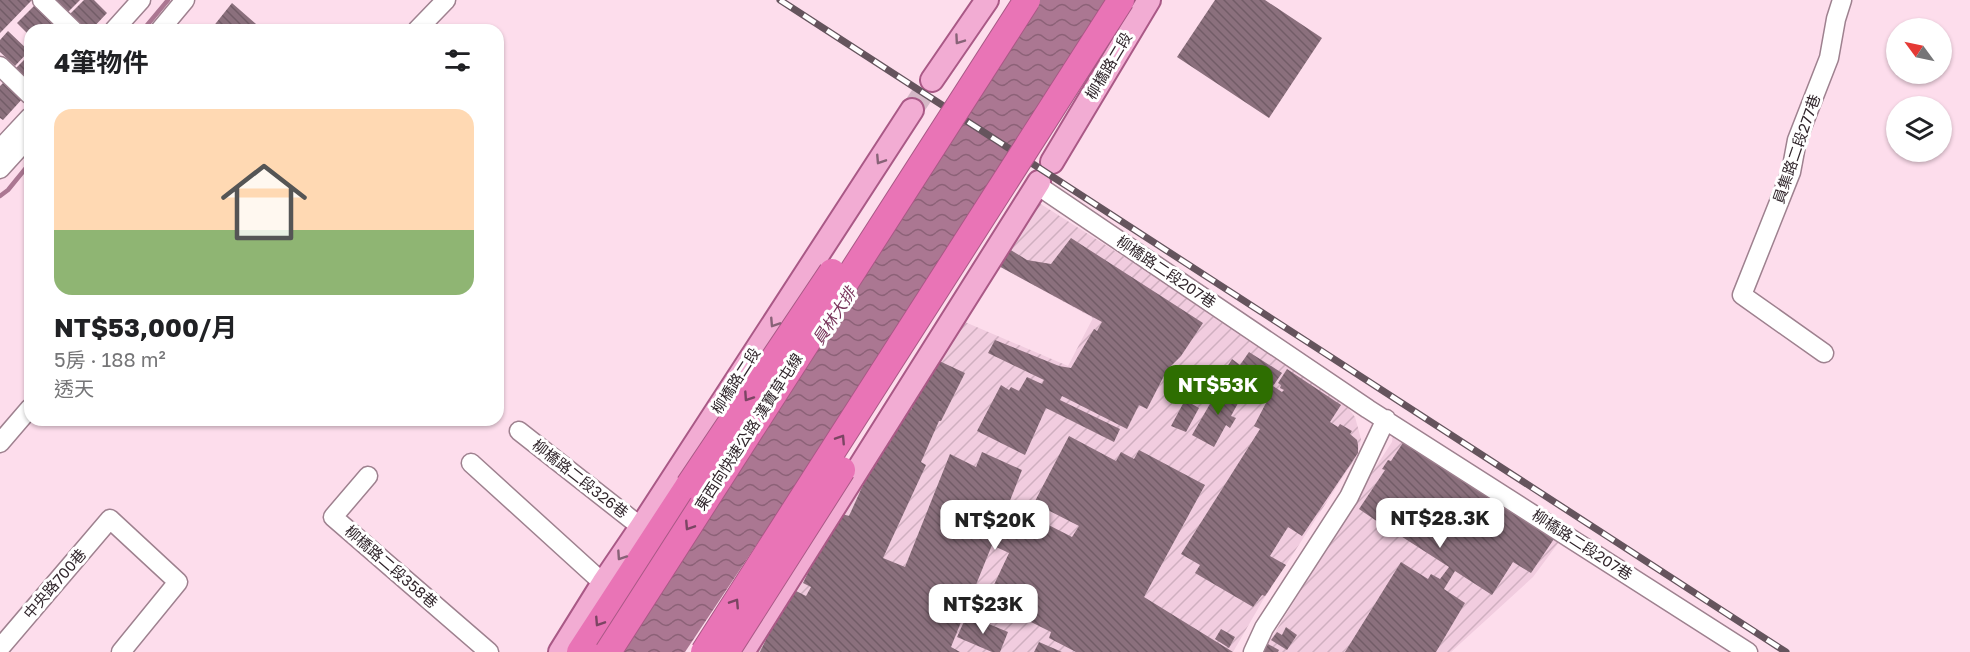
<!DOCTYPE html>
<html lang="zh-TW">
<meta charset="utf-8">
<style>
body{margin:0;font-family:"Golos Text","Noto Sans TC",sans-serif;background:#f6f6f6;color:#202124;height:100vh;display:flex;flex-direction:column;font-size:22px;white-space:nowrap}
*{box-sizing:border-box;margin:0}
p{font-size:20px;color:#757577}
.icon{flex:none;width:33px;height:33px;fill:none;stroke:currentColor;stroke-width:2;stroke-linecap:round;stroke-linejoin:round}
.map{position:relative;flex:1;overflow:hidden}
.side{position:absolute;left:24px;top:24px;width:480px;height:402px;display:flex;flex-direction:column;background:#fff;border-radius:18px;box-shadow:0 2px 4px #0004}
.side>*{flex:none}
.needle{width:39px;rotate:303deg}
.fabs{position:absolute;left:1886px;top:18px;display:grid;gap:12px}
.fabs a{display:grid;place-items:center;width:66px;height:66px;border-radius:50%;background:#fff;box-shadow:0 2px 4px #0004;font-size:30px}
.price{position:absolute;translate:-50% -51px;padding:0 14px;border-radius:12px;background:#fff;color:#222;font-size:20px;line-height:39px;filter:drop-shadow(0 2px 3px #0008)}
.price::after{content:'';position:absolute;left:50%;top:36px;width:18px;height:14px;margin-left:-9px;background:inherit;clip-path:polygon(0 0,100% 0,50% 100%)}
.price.current{background:#2e6e01;color:#fff}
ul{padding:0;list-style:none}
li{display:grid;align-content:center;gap:12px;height:318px;padding:0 30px}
li span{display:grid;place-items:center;height:186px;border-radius:18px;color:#555}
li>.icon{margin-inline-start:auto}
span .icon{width:108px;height:108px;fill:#fffc;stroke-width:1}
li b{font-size:26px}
h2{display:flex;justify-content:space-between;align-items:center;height:72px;padding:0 30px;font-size:26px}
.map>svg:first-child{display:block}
</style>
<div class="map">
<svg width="1970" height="652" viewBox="0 0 1970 652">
<defs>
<pattern id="industrial-furrows" width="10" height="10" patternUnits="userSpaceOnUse" patternTransform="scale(1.5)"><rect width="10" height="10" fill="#f1ccdf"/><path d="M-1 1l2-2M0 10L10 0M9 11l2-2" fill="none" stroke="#cfafc0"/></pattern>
<pattern id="water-waves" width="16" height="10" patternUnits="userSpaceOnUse" patternTransform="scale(1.5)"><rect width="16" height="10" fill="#ab7792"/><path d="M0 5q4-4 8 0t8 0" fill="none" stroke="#8c6177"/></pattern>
<pattern id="building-back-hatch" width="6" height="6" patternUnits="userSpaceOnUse" patternTransform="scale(1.5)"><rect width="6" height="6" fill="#8b707d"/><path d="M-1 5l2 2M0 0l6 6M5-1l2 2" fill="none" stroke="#725c67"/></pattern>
</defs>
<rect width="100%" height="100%" fill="#fdddec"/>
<!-- industrial -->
<path fill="url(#industrial-furrows)" d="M1036 201 1246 334 1338 395 1355 417 1361 439 1358 454 1263 600 1233 652H748L958 319 1068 366 1093 318 995 264Z
M1394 430 1562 538 1533 577 1451 652H1263L1301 590V582L1392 442Z"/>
<!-- water -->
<path fill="url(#water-waves)" d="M1036 0H1109L863 385 685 652H615Z"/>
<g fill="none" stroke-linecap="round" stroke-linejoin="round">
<!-- stream -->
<path stroke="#ab7792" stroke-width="4.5" d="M143 30 168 0
M0 196 8 190 30 163"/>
</g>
<!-- building -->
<path fill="url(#building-back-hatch)" d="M0 0H32L0 33Z
M51 0H80L66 14Z
M84 0H94L107 13 91 30H80L67 17Z
M1215 0H1265L1322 38 1269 118 1177 57Z
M232 3 263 30H215L212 28Z
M35 5 56 24 51 30H30V36L17 23Z
M8 31 29 51 15 66 0 52V40Z
M30 54V89L12 72Z
M6 80 24 97 3 120 0 118V86Z
M1071 238 1203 323 1181 356 1167 370 1147 409 1139 405 1127 429 1062 396 1060 400 1120 429 1114 442 1046 408 1025 455 977 431 1001 385 1009 390 1011 387 1019 391 1027 377 1042 384 1044 380 988 353 995 340 1059 366 1071 368 1094 329 1097 331 1102 322 995 264 1006 247 1027 260 1051 264Z
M1249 352 1282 373 1273 386 1282 392 1284 390 1280 388 1281 385 1278 383 1287 369 1341 405 1330 422 1338 427 1340 424 1352 431 1350 434 1357 440 1358 445V453L1302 536 1288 527 1270 556 1286 565 1265 596 1262 595 1253 607 1195 573 1200 565 1181 554 1260 429 1254 426 1267 401 1224 372 1232 359 1240 365Z
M935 359 965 373 941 421H939L921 462 926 465 883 558 905 567 950 454 976 467 982 452 1022 470 1002 521 1021 530 1029 515 1072 537 1079 526 1034 503 1069 436 1116 461 1121 452 1134 459 1139 450 1205 485 1144 597 1233 652H1076L1049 638 1051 632 1017 615 1013 622 983 608 1009 553 992 545 951 647 960 652H760L790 588 806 596 811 587 803 583 829 528 839 513 849 516 882 443 906 407 911 410Z
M1222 383 1242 396 1231 416 1236 418 1230 428 1226 425 1214 447 1192 435Z
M1185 400 1199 408 1186 432 1171 426Z
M1406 438 1556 536 1531 573 1513 562 1492 595 1455 571 1444 589 1465 603 1436 652H1345L1401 562 1428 579 1431 574 1440 579 1449 567 1393 531 1390 536 1379 528 1381 524 1359 509 1385 470 1382 469 1388 460 1391 461Z
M967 615 1008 632 1000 652H992L957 637Z
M1286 627 1297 635 1287 650 1271 640 1277 632 1282 635Z
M1221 629 1235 637 1229 648 1215 639Z
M1039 642 1062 652H1034Z
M1268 644 1279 650 1278 652H1263Z"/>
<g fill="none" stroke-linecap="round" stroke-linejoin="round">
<!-- major-tunnel -->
<path stroke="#d4b8c6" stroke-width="22" stroke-dasharray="22 11" stroke-linecap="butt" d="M912 110 932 80"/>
<!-- minor casing -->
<g stroke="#9e818f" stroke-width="21">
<path id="minor" d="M42 0 73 30
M114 30 141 0
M160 30 185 0
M417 30 446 0
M0 66 30 95
M0 149 30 117
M0 169 30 136
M1037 185 1368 409 1748 652
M1824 353 1742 295 1791 172 1797 140 1829 58 1836 19 1842 0
M519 431 641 527
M0 443 30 408
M471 463 603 583
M368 476 333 517 489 652
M0 648 110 519 178 582 121 652
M1253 652 1264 628 1349 497 1386 419"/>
</g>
<!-- major casing -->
<g stroke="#a95986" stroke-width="26">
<path id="major" d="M932 80 987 0
M1052 162 1149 0
M560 652 603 583 641 527 912 110
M743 652 1039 182"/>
</g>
<!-- highway casing -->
<g stroke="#a95986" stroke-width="28">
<path id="highway" d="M580 652 689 485"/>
</g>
<!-- minor -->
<use href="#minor" stroke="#fff" stroke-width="18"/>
<!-- major -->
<use href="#major" stroke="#f2acd3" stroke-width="22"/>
<!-- highway -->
<use href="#highway" stroke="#e974b6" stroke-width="26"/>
<!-- rail casing -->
<g stroke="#65545d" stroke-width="7">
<path id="rail" d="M780 0 1786 652"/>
</g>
<!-- rail -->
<use href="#rail" stroke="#fff" stroke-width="4.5" stroke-dasharray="14" stroke-linecap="butt"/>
<!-- highway-bridge casing -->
<g stroke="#a95986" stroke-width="28" stroke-linecap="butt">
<path id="highway-bridge" d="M689 485 832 272
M608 652 1027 0
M704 652 1121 0
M726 652 842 470"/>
</g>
<!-- highway-bridge -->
<use href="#highway-bridge" stroke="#e974b6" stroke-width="26"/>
</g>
<!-- one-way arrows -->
<defs><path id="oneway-chevron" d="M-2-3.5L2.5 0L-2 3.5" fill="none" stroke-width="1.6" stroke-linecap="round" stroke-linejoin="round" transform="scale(1.5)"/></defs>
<g stroke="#886277">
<use href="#oneway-chevron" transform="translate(959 40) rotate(125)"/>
<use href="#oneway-chevron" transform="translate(880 160) rotate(123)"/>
<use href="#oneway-chevron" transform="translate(774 323) rotate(123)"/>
<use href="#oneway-chevron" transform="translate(621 556) rotate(124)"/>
</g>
<g stroke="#7b4563">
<use href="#oneway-chevron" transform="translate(748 397) rotate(124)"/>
<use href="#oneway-chevron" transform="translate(841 439) rotate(-57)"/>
<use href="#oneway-chevron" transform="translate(689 526) rotate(123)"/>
<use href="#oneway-chevron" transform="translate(735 603) rotate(-57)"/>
<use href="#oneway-chevron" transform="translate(599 622) rotate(123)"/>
</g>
<g text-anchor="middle" stroke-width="6" stroke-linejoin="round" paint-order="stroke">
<!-- street labels -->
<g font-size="15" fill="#31262c" stroke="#fff">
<text transform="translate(1109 66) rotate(-59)" y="5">柳橋路二段</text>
<text transform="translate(1797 149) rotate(-71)" y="5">員集路二段277巷</text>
<text transform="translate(1166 272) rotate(34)" y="5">柳橋路二段207巷</text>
<text transform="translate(736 381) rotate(-57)" y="5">柳橋路二段</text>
<text transform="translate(749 432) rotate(-57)" y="5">東西向快速公路 漢寶草屯線</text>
<text transform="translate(580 479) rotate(38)" y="5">柳橋路二段326巷</text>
<text transform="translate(1582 545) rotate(33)" y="5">柳橋路二段207巷</text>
<text transform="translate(391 567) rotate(41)" y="5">柳橋路二段358巷</text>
<text transform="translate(55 584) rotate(-49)" y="5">中央路700巷</text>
</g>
<!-- water labels -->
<g font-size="16" font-style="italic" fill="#79365c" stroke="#fff">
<text transform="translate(834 316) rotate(-57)" y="6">員林大排</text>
</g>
</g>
</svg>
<div class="fabs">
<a><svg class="needle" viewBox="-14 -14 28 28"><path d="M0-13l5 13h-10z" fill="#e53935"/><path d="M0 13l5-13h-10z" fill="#757577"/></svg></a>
<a><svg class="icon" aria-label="layers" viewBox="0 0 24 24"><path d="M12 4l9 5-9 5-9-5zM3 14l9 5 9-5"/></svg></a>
</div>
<b class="price current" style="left:1218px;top:416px">NT$53K</b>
<b class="price" style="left:1440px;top:549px">NT$28.3K</b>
<b class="price" style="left:995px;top:551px">NT$20K</b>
<b class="price" style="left:983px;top:635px">NT$23K</b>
<section class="side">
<h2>4筆物件<svg class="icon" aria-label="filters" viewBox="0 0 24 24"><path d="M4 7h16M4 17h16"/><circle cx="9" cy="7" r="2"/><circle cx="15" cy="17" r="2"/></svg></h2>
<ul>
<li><span style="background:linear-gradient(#ffd9b3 65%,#8fb573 0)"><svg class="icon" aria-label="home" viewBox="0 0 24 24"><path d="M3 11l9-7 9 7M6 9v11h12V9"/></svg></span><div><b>NT$53,000/月</b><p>5房 · 188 m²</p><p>透天</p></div></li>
</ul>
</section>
</div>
